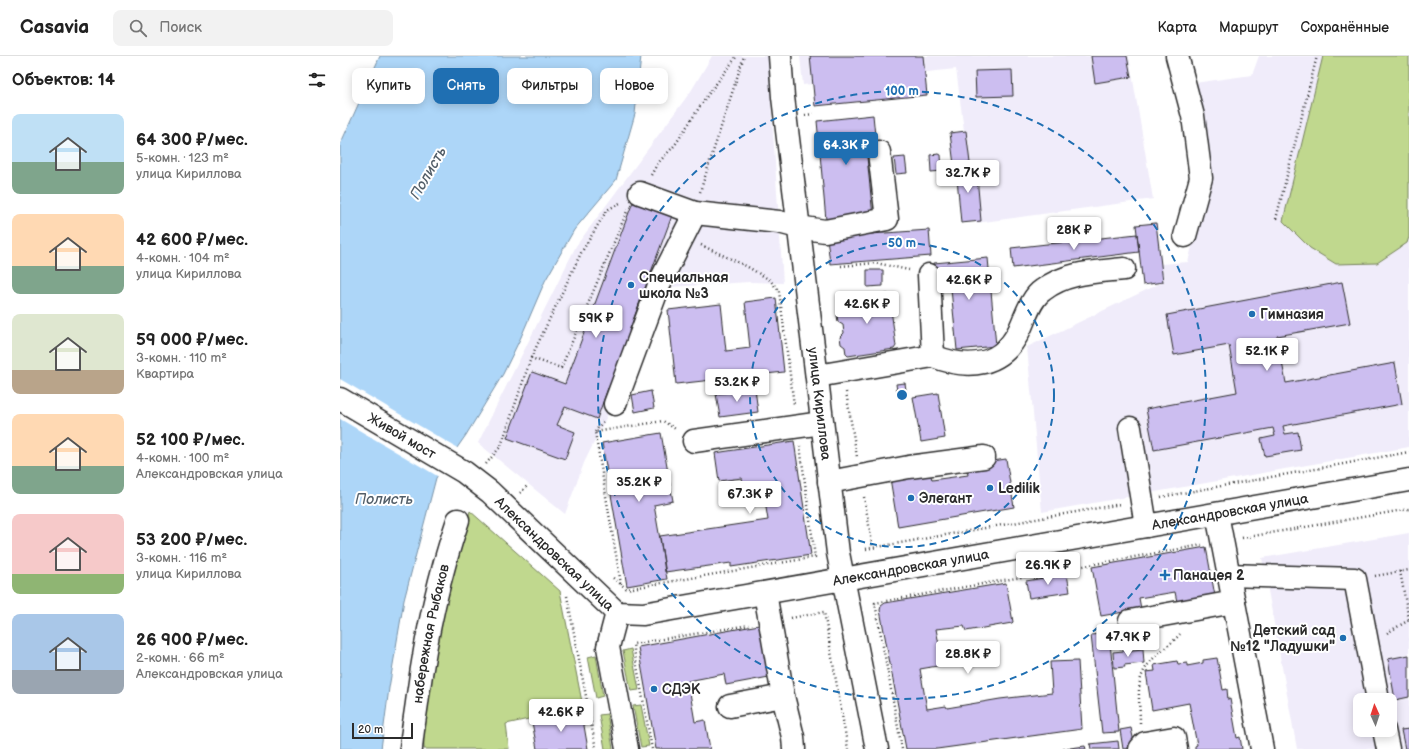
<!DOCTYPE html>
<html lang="ru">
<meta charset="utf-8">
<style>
body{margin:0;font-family:"Balsamiq Sans",sans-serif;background:#f2f2f2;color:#222;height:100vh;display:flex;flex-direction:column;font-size:15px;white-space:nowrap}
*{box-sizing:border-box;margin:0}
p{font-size:13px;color:#767676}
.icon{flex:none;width:22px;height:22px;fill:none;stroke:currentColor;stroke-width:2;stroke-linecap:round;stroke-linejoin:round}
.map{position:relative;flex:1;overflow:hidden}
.sheet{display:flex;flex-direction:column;background:#fff;width:340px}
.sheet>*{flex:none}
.hud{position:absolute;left:12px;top:12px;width:380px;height:36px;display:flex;gap:8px}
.needle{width:26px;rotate:357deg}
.fabs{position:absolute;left:1013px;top:637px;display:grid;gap:8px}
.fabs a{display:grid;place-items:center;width:44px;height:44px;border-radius:8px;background:#fff;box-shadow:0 2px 10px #0003;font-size:20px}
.scale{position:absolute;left:12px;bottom:10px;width:61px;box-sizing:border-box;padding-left:4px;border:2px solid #2b2b2b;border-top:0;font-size:11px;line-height:14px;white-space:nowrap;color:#2b2b2b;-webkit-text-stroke:3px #fff;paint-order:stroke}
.price{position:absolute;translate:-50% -34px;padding:0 9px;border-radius:4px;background:#fff;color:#222;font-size:13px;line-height:26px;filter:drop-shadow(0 1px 2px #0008)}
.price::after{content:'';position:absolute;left:50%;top:24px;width:12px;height:9px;margin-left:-6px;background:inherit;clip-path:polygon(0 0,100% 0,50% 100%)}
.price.on{background:#1f6fb2;color:#fff}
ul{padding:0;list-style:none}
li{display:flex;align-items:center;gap:12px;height:100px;padding:0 12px}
li span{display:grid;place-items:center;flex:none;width:112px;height:80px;border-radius:8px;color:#555}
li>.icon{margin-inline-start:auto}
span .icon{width:48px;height:48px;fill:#fffc;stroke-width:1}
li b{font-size:17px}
h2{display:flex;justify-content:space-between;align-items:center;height:48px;padding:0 12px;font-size:17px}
.tag{padding:0 14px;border-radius:8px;background:#fff;box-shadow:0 2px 10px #0003;font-size:14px;line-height:36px}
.tag.on{background:#1f6fb2;color:#fff}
header{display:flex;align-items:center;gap:24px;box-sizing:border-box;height:56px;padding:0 20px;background:#fff;border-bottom:1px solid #e0e0e0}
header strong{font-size:19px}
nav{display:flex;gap:22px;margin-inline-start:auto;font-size:14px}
.search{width:280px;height:36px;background:#f2f2f2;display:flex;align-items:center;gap:10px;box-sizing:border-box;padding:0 14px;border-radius:8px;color:#767676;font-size:15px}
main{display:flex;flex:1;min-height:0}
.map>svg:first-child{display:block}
</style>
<header>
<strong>Casavia</strong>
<div class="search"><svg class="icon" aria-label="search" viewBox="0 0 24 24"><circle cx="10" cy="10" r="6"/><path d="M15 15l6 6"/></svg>Поиск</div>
<nav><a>Карта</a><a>Маршрут</a><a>Сохранённые</a></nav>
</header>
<main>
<section class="sheet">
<h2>Объектов: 14<svg class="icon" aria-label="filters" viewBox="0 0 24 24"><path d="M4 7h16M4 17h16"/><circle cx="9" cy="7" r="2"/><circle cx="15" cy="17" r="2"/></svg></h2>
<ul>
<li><span style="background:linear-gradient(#bfe0f5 60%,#7fa58c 0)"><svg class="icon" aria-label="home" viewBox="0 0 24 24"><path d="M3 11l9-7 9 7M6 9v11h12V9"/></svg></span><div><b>64 300 ₽/мес.</b><p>5-комн. · 123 m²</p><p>улица Кириллова</p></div></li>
<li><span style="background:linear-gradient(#ffd9b3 65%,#7fa58c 0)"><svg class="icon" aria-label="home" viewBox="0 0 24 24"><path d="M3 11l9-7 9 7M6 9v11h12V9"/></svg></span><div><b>42 600 ₽/мес.</b><p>4-комн. · 104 m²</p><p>улица Кириллова</p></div></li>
<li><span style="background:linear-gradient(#dfe7d0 70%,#b9a48a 0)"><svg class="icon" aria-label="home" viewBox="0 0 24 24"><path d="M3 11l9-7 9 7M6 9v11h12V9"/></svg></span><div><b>59 000 ₽/мес.</b><p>3-комн. · 110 m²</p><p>Квартира</p></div></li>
<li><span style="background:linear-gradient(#ffd9b3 65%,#7fa58c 0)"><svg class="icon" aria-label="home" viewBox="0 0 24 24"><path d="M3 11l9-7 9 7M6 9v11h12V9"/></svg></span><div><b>52 100 ₽/мес.</b><p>4-комн. · 100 m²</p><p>Александровская улица</p></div></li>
<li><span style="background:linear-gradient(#f6c9c9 75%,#8fb573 0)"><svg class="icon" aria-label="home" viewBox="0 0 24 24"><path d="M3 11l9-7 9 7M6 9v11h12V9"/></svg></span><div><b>53 200 ₽/мес.</b><p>3-комн. · 116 m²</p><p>улица Кириллова</p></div></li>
<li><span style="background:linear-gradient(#a9c7e8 70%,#9aa5b1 0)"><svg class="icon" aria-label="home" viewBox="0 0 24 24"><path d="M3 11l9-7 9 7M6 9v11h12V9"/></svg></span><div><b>26 900 ₽/мес.</b><p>2-комн. · 66 m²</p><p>Александровская улица</p></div></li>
</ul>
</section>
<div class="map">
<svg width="1069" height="693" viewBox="0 0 1069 693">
<rect width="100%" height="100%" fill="#fff"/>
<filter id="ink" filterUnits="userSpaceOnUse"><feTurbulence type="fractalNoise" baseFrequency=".025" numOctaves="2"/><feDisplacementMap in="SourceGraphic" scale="8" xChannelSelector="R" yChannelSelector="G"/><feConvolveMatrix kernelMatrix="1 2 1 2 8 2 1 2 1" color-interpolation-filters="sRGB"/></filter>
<g filter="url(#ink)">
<!-- built -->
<path fill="#f0ecfa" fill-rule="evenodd" d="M372 0H428L443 227 409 226 330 231 244 407 225 458 138 387 236 190 351 35Z
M460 0H789L813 143 636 167 616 13 463 29Z
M919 0H1069V391L702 456 687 291 823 226 821 208 848 206 870 121 854 27 912 19Z
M1069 477V693H957L922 502ZM1020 644H1050V674H1020Z"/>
<!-- green -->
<path fill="#c0d88e" stroke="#76825c" d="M983 0H1069V181L1067 187 1037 207 996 208 970 192 943 165Z
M130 455 220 535 243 651 166 668 169 693H84C82 659 89 627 96 594 105 547 118 501 130 455Z
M291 593 299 634 291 635 283 595Z
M256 599 263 640 256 642 248 601Z
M301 649 309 690 301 691 293 650Z
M267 658 273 693H265L259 659Z"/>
<!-- water -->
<path fill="#add6f8" stroke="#7992a6" d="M40 0H301L295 58 276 124 234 174 205 225 181 281 163 318 126 379 96 422 64 544 49 632 41 693H0V89Z"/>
<!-- pier -->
<path fill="#fff" d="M0 323 119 393 99 421 0 363Z"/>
<!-- building -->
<path fill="#ccbef0" stroke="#2b2b2b" d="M470 0H583L587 39 475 50Z
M751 0H787L791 21 755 27Z
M672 14 673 40 636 41 635 15Z
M533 59 536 90 526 91 533 160 486 164 477 65Z
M626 75 630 107 614 109 610 77Z
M599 98 601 99 602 115 591 116 590 99Z
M565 101 567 117 556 118 554 102Z
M636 110 641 165 621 167 616 111Z
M294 143 333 157 289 275 293 276 272 333 268 332 257 363 225 351 217 369 235 376 225 403 167 382 192 316 225 328Z
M816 167 823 226 803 229 796 169Z
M589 174 591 200 490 208 487 181Z
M797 178 799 196 673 212 671 192Z
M648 202 656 290 617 294 611 233 596 234 594 207Z
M527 214H543V230L527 231Z
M1002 226 1010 267 937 280 946 327 1055 307 1062 348 943 370 945 378 958 376 961 394 925 400 921 383 935 380 933 372 814 394 806 353 897 336 889 289 834 299 827 259Z
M548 238 549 239 556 290 554 293 508 300 506 298 505 291 501 288 500 281 504 277 503 269 498 266 497 259 500 256 499 245Z
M436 242 444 316 336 328 328 254 381 248 386 295 410 292 405 246Z
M565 327 566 334 557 335 556 328Z
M415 333 418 356 380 361 376 338Z
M311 335 314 352 295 356 292 339Z
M598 337 605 382 581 386 573 341Z
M321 377 333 445 314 449 327 523 287 530 262 387Z
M454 385 471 499 391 511V507L325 516 320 480 428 464 423 433 405 436 402 422 379 425 375 397Z
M666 403 674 451 558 471 550 422 590 416 592 424 628 419 626 409Z
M866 491 875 540 837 546 835 536 799 542 801 553 761 560 752 511Z
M727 518 730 536 689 542 686 525Z
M666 527 673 566 672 567 626 575 624 570 596 573 603 609 580 613 587 653 606 650 607 652 660 643 712 637 710 606 738 605 742 673 597 693H566L540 554 541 550 545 547Z
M419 569 429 621 386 629 384 618 348 625 355 666 365 664 370 693H316L298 591Z
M769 577 779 676 762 677 751 579Z
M803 593 804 607 784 609 785 611 774 612 773 596Z
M1069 599V641L1055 644 1048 603Z
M877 602 883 634 887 633 888 644 890 643 897 682 900 681 902 693H855V690L857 689 849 647 812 654 806 616 815 615 814 609 837 605 838 608 847 607V610L863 607V604Z
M242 658 248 693H197L192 666Z
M791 672 795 691 783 693 780 674Z
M1069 673V693H1065L1061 674Z
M778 685 779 693H751L750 688Z
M745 690 746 693H723Z"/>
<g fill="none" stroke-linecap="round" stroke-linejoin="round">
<!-- minor casing -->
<g stroke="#2b2b2b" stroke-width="25">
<g id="minor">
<path id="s1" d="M440 0 443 41 498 497 537 693"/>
<path d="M837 0 853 60 861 122 845 180"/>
<path d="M300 137 355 157 439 166 458 171 485 175 547 163 539 96"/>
<path d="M593 300C628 314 663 311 680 273 686 260 691 242 703 234 726 216 755 216 784 213"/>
<path d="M477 320 593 300 589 219"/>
<path id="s2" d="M0 343 124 416 150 436 277 557 303 558 1069 424"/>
<path d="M275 348 321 224 355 157"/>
<path d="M790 372 806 470"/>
<path d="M354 385 482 367"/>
<path d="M489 426 569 411 644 401"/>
<path d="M877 458 922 693"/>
<path d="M888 519 1015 523 1038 644"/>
<path d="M425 537 443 640 453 681 454 693"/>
<path d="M277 557 268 591 287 693"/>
<path d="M790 565 894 546"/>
<path d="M390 650 443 640"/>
<path d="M1044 674 1048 693"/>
<path id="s3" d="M71 693C72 675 76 657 78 639 86 580 99 520 118 464"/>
<path d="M800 693 805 687 834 682 836 693"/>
</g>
</g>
<!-- path -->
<path stroke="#2b2b2b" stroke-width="2.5" stroke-dasharray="1 3" stroke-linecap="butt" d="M465 59 474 58
M311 119 318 107 335 89 364 44 397 0
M360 136 404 0
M936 163 977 0
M361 189 406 210 430 224 439 235 454 349
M501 210 536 207 569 214
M191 302 241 197 267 154 282 146
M506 336 517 401
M255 376 263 365
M146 408 161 390 191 302 221 312 288 153
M180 437 188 429
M524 441 533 492
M821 441 1069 396
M902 482 1069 453
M526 493 781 448
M1060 515 1069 564
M1035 520 1069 514
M273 522 287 533 475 501 460 390
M281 528 255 376 323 365 337 374
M227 540 256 693
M451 562 484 556 508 693
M1047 577 1069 564
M800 667C800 636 792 621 819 597 826 591 833 586 840 578
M312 693 293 588 409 569
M562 693 535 547 862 489"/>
<!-- minor -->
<use href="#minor" stroke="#fff" stroke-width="22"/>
</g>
</g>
<!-- distance rings -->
<g fill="none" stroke="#1f6fb2" stroke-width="2" stroke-dasharray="7 5">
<circle cx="562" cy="339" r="152"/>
<circle cx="562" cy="339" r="304"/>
</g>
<!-- markers -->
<g fill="#1f6fb2" stroke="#fff" stroke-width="1.5">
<circle cx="291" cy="229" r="4"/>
<circle cx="912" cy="258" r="4"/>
<circle cx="650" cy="432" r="4"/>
<circle cx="571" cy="442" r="4"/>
<path d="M823 513h4v4h4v4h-4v4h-4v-4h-4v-4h4z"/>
<circle cx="1003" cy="582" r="4"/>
<circle cx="314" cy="633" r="4"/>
</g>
<g text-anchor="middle" stroke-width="4" stroke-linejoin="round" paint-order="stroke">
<!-- poi labels -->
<g font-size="14" font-weight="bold" fill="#2b2b2b" stroke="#fff" text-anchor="start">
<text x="299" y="226">Специальная<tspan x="299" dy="16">школа №3</tspan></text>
<text x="920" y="263">Гимназия</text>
<text x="658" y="437">Ledilik</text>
<text x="579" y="447">Элегант</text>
<text x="833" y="524">Панацея 2</text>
<text x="995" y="579" text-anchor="end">Детский сад<tspan x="995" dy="16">№12 "Ладушки"</tspan></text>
<text x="322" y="638">СДЭК</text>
</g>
<!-- street labels -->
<g font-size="14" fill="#2b2b2b" stroke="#fff">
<text dy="5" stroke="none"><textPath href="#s1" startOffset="350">улица Кириллова</textPath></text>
<text dy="5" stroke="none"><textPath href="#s2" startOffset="72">Живой мост</textPath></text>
<text dy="5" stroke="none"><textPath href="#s2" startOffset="974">Александровская улица</textPath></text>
<text dy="5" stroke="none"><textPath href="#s2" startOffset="266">Александровская улица</textPath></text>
<text dy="5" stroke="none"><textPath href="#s2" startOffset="650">Александровская улица</textPath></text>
<text dy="5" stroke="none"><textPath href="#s3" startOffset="117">набережная Рыбаков</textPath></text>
</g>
<!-- water labels -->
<g font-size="15" font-style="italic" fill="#525e68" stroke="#fff">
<text transform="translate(88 117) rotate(-60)" y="5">Полисть</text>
<text x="44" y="448">Полисть</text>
</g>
</g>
<circle cx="562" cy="339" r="6" fill="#1f6fb2" stroke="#fff" stroke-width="2"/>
<g font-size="12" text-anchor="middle" font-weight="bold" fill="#1f6fb2" stroke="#fff" stroke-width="4" stroke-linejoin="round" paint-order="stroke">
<text x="562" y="39">100 m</text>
<text x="562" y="191">50 m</text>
</g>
</svg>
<div class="fabs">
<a><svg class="needle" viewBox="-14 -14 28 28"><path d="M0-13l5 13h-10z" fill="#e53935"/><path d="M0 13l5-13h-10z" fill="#767676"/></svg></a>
</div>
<div class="scale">20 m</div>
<b class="price on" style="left:506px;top:110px">64.3K ₽</b>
<b class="price" style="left:628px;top:138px">32.7K ₽</b>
<b class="price" style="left:734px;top:195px">28K ₽</b>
<b class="price" style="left:629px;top:245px">42.6K ₽</b>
<b class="price" style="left:527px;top:269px">42.6K ₽</b>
<b class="price" style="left:256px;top:283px">59K ₽</b>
<b class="price" style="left:927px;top:316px">52.1K ₽</b>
<b class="price" style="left:397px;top:347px">53.2K ₽</b>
<b class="price" style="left:299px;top:447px">35.2K ₽</b>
<b class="price" style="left:410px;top:459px">67.3K ₽</b>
<b class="price" style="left:708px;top:530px">26.9K ₽</b>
<b class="price" style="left:788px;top:602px">47.9K ₽</b>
<b class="price" style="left:628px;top:619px">28.8K ₽</b>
<b class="price" style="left:221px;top:677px">42.6K ₽</b>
<div class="hud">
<a class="tag">Купить</a>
<a class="tag on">Снять</a>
<a class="tag">Фильтры</a>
<a class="tag">Новое</a>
</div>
</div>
</main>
